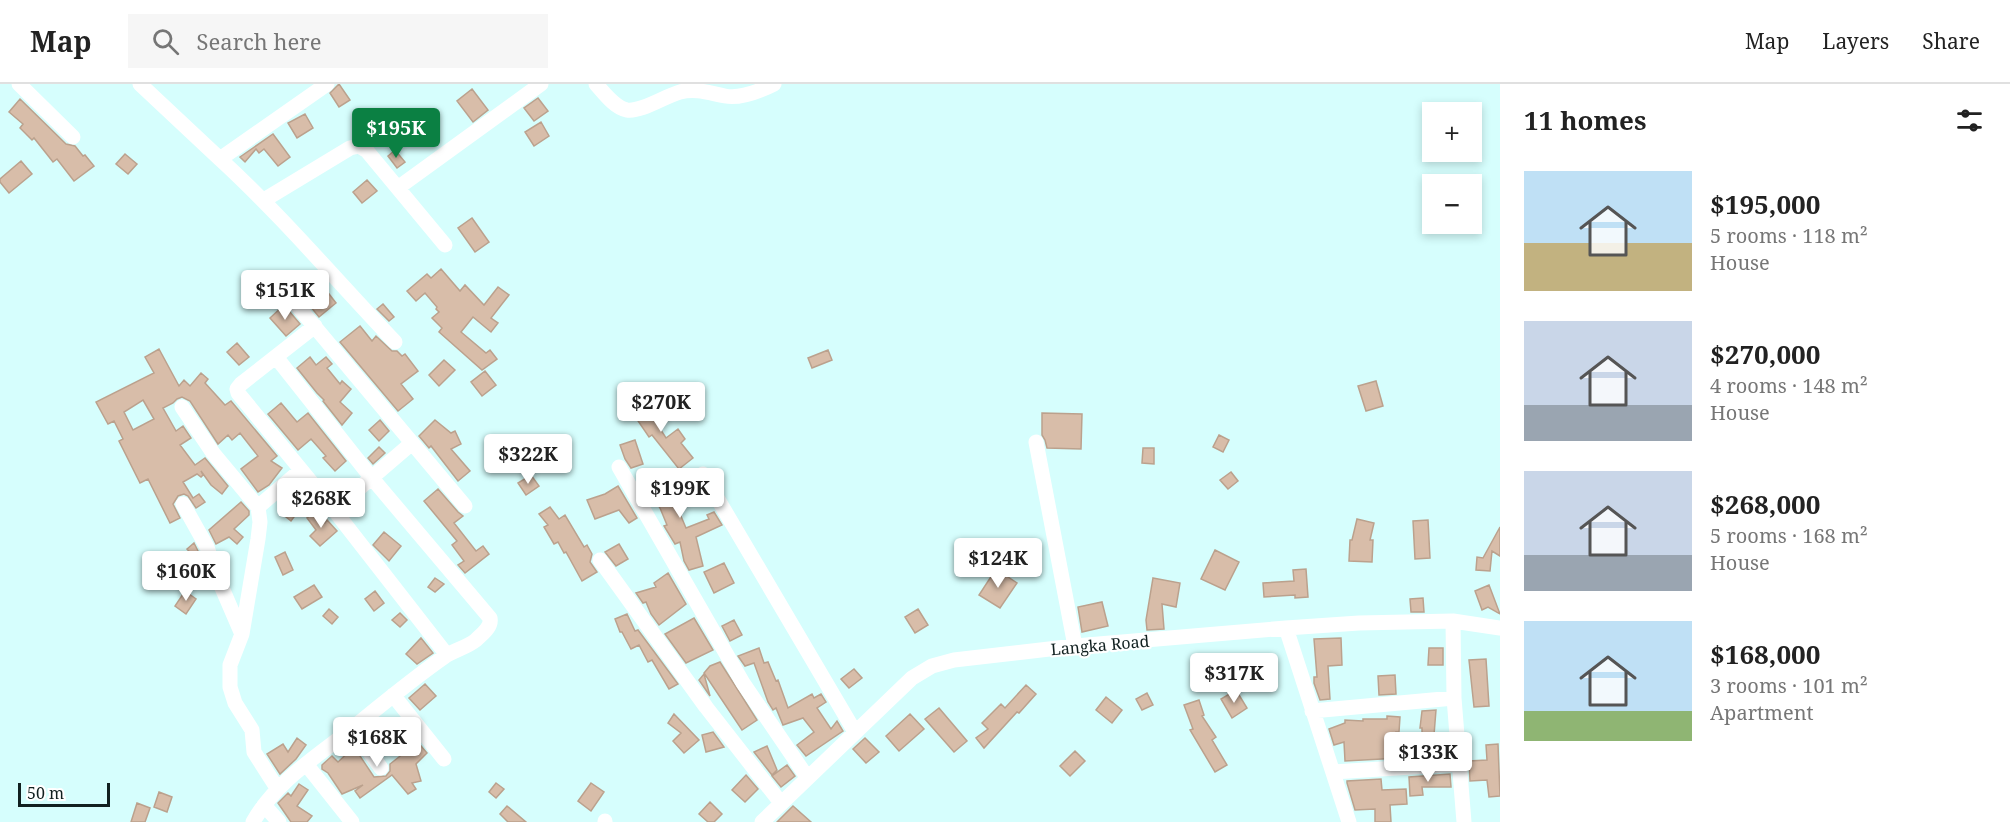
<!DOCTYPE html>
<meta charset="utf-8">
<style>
body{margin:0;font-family:"Noto Serif",serif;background:#f6f6f6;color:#222;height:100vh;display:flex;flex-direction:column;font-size:22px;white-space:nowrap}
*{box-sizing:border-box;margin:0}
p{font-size:20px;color:#767676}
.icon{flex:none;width:33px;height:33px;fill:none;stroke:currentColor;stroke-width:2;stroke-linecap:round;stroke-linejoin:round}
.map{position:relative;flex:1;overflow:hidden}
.side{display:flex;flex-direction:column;background:#fff;width:510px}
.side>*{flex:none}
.buttons{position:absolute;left:1422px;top:18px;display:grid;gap:12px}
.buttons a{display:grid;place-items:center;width:60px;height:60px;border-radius:0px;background:#fff;box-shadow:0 3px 9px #0003;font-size:30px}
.scale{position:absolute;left:18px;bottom:15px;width:92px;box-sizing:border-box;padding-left:6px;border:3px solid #112020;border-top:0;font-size:16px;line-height:21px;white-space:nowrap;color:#112020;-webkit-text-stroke:4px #fff;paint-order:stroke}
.price{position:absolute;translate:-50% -51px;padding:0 14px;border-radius:6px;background:#fff;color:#222;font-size:20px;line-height:39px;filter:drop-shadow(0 2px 3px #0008)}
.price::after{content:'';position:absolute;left:50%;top:36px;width:18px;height:14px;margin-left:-9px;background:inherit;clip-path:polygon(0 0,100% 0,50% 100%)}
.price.on{background:#0b8043;color:#fff}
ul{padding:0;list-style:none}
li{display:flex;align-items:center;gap:18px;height:150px;padding:0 24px}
li span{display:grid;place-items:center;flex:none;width:168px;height:120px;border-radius:0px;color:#555}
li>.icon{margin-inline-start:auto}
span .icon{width:72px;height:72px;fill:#fffc;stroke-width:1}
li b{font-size:26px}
h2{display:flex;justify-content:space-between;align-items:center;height:72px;padding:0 24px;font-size:26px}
header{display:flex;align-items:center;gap:36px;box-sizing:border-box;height:84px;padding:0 30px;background:#fff;border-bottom:2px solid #e0e0e0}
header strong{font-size:28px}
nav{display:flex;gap:33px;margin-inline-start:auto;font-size:21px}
.search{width:420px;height:54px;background:#f6f6f6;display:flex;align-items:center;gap:15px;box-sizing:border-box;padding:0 21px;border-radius:0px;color:#767676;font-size:22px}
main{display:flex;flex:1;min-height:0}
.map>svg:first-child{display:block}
</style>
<header>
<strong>Map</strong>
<div class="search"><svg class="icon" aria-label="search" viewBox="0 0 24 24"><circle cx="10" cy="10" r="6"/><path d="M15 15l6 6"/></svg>Search here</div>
<nav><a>Map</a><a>Layers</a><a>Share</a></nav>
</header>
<main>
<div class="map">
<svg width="1500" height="738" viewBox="0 0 1500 738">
<rect width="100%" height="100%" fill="#d6fefd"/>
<!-- building -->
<path fill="#d8bda9" stroke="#bba18d" stroke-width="1.5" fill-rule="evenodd" d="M339 0 350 16 339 23 330 9Z
M472 5 488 26 473 38 457 17Z
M538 14 548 27 534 37 524 24Z
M20 15 66 60 75 62 83 72 85 71 94 82 74 97 57 75 53 78 34 54 32 56 20 44 23 40 9 28Z
M305 30 313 44 297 54 288 39Z
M541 38 549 52 534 62 525 48Z
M273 50 290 73 278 82 264 65 259 69 256 65 245 78 240 73Z
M395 66 405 78 397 84 388 72Z
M125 70 137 80 128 90 116 80Z
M21 77 32 90 9 109 0 98V95Z
M367 96 377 107 362 119 353 108Z
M472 134 489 158 475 168 458 144Z
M441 185 460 207 465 201 484 221 498 203 509 211 491 234 498 239 491 248 473 233 461 248 486 269 490 266 497 275 482 286 439 248 442 244 432 234 439 228 436 225 437 223 425 209 416 217 407 207 427 190 431 194Z
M319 197 336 219 319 233 301 211Z
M383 220 394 233 389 237 377 225Z
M284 221 300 240 286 252 270 234Z
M360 242 372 257 376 252 392 267H397L402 272 405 270 418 287 401 300 413 315 398 327 340 258Z
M237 259 249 273 239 281 227 268Z
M159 265 179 302 184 296 190 302 201 289 208 295 205 299 225 321 231 317 277 372 271 377 282 384 269 401 258 408 241 385 258 372 240 349 232 356 228 351 218 360 190 317 182 313 177 315 173 319 163 324 176 347 183 342 191 354 180 361 195 381 205 374 228 402 222 410 211 401 201 387 203 391 201 393 197 390 183 398 193 414 199 410 205 418 196 424 188 412 184 410 178 412 173 420 180 434 170 439 148 395 140 399 119 357 123 355 114 337 108 340 96 318 154 289 145 273ZM143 316 154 335 133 346 124 328Z
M828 266 832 276 812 284 808 274Z
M310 273 316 281 326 273 332 280 327 284 340 300 342 297 351 305 340 318 352 329 342 341 323 317 324 316 317 309 297 284Z
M444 276 455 286 439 302 429 291Z
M485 287 496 301 482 312 471 298Z
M1376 297 1383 322 1366 327 1358 302Z
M646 310 652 324 648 326 666 354 678 345 685 355 681 359 693 374 679 385 652 351 649 353 636 334 629 318Z
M281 319 297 338 308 329 346 377 335 387 323 374 326 372 311 355 298 366 268 330Z
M1042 329 1082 330 1081 365 1047 364 1045 356 1042 351Z
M380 336 389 347 379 357 369 346Z
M435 336 451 349 455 347 461 360 451 365 470 387 458 397 431 362 429 364 419 352Z
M1219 351 1229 356 1223 368 1213 363Z
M635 356 643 380 631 384 625 375 620 361Z
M379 363 385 369 373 380 368 374Z
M1143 364H1154V380L1142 379Z
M649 387 657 403 662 400 663 402 679 388 687 398 672 411 686 444 709 435 707 431 714 428 722 441 696 453 703 482 689 486 684 477 680 458 675 460 664 442 667 441 660 424 640 391Z
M1231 388 1238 397 1228 405 1220 396Z
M531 391 539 402 526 411 518 399Z
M300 400 307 408 292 423 283 414Z
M618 402 637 434 629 439 619 426 595 435 587 416 605 410Z
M438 405 458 428 463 432 454 439 476 467 483 462 489 470 465 489 458 481 464 477 452 461 457 457 424 417Z
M241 418 249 427V431L234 445 243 453 237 460 229 453 216 460 209 446Z
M288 422 297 429 291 437 281 429Z
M550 423 559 435 565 431 584 463 587 461 592 470 590 478 597 488 582 497 566 468 564 469 558 458 554 460 544 443 548 441 539 430Z
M316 427 325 439 327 436 337 447 320 462 310 452 316 446 307 434Z
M1357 435 1374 439 1370 456H1373L1372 478 1349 477 1350 456H1352Z
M1428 436 1430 474 1415 475 1413 437Z
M1500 443V472L1492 467 1490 487 1476 486 1477 473 1483 474Z
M384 448 401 462 389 477 373 461Z
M194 459 199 469 194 473 187 465Z
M619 460 628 475 616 482 605 468Z
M1215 466 1239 478 1225 506 1201 495Z
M285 468 293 486 283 491 275 473Z
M724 479 734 499 714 509 704 488Z
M996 485 1017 499 1000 524 979 511Z
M1306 485 1308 513 1295 514V511L1264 513 1263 499 1294 497 1293 486Z
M172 489 182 497 176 504 166 496Z
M668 489 686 520 659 541 651 530 646 518 643 519 636 509 656 503 654 499Z
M435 494 444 500 435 508 428 503Z
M1153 494 1180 499 1176 523 1162 520 1164 545 1147 546 1146 536Z
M314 501 322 513 302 525 294 513Z
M1489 501 1500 530 1488 523 1482 526 1475 507Z
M185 507 196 515 186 530 175 522Z
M375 507 384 519 374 527 365 515Z
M1423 514 1424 528H1411L1410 515Z
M1102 518 1108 542 1082 548 1078 523Z
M329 525 338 533 332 540 323 532Z
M918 525 928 541 915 549 905 533Z
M400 529 407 536 400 543 392 536Z
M627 530 635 547 638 546 678 600 669 605 652 576 648 578 639 561 631 565 622 548H620L615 535Z
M694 534 713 566 686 579 665 550Z
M734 536 742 551 730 557 722 542Z
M421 554 433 569 417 580 406 570Z
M1341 554 1342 581 1328 582 1330 615 1320 616 1314 599V593H1317L1314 555Z
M759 564 764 579 768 578 776 597 778 596 788 624 812 610 814 614 821 610 826 618 817 624 831 645 837 637 843 647 806 672 797 661 814 648 803 634 783 641 776 624 773 626 768 618 754 579 745 582 738 572Z
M1429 564H1443V581H1428Z
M1486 575 1489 622 1474 623 1469 576Z
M720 578 757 636 742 646 704 589 710 582Z
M854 585 862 594 849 604 841 595Z
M704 590 710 612 699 596Z
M1395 591 1396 610 1379 611 1378 592Z
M425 600 436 612 420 626 409 614Z
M1026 601 1036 610 1019 629 1017 628 984 664 976 654 988 645 982 639 1001 620 1005 624Z
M1236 606 1247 624 1232 634 1221 615Z
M1147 609 1153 621 1142 626 1136 615Z
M1106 613 1122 626 1112 639 1096 626Z
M1199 616 1204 631 1202 632 1216 653 1212 656 1227 681 1215 688 1190 646 1193 645 1184 621Z
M939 624 967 657 954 668 925 635Z
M1436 626 1434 651H1436V659L1448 656 1449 671 1422 673V644H1420L1422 627Z
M674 630 699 656 684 669 673 657 681 649 668 639Z
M910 630 924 645 899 667 886 652Z
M1387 632 1400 633 1399 648H1396L1400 674 1345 677 1344 658 1334 661 1329 645 1345 639V636L1363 637V635H1387Z
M404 642 427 669 416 680 421 697 412 699 416 705 408 710 392 691 360 714 355 707 363 701 342 710 328 689 322 685V681L332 672 338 678 354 663 374 693 386 692 390 687V680L404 669 402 667 406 663 394 652Z
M713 648 724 663 706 668 702 651Z
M297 654 306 661 296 675 280 690 267 670 283 660 288 668Z
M865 654 879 668 866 679 853 665Z
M1498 660 1500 712 1489 713 1487 696 1470 697 1469 677 1487 676 1486 661Z
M767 662 777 686 772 691 754 668Z
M1075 667 1085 677 1070 692 1060 682Z
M787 681 795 692 781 703 772 692Z
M1450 690 1451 703H1422L1423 711 1410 712 1409 693Z
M746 691 758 705 745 718 732 706Z
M1381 695 1382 706 1406 705 1407 720 1390 721 1391 738H1375V725L1355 726 1347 699V697Z
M496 699 504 705 496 714 489 708Z
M591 699 604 708 591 727 578 717Z
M299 700 308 706 297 722 312 732 307 738H291L278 719 288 709 291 712Z
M159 708 172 713 167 728 154 723Z
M710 718 722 730 714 738H708L699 730Z
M137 719 150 724 145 738H131Z
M507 722 526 738H508L500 730Z
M793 722 811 738H777Z"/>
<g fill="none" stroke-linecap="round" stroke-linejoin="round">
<!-- minor -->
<path stroke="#fff" stroke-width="15" d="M19 0 73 53
M140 0 220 75 327 0
M596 0C604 9 615 24 627 26 642 28 665 12 680 8 696 4 709 9 725 12 741 15 760 7 774 0
M220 75C282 132 337 197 395 258
M399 103 541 0
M264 116 350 64 359 62 367 67 445 161
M294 218 465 422
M315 242 241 300 237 305 238 309 334 426 447 571
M182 323 213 369 258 423 260 438 258 455 242 550 230 581V603L235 619 252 646 254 668 277 704
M1036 358 1075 562
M619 383 743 599 807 693
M703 390 855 648
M183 420 207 463 216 490 241 548
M258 423 300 387
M334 426 412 359
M600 476 706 623 781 719
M1453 537 1454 614 1464 738
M1286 544 1349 738
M393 611 444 675
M1312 627 1454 614
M352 644 381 684
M306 680 352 738
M1333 688 1460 680
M264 721 279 738
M605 737V738
M253 738C275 699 314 674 349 647 380 622 411 596 444 573 454 566 466 564 476 556 482 550 492 543 490 534L371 393 276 273
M762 738 912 594 932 582 954 576 1075 562 1286 544 1359 539 1453 537 1500 544"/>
</g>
<g text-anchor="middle" stroke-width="4.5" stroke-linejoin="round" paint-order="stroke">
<!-- street labels -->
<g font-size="16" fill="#112020" stroke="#fff">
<text transform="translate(1100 561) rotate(-5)" y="6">Langka Road</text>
</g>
</g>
</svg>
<div class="buttons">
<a>+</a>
<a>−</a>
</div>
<div class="scale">50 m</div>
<b class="price on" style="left:396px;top:75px">$195K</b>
<b class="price" style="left:285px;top:237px">$151K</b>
<b class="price" style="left:661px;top:349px">$270K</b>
<b class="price" style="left:528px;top:401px">$322K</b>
<b class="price" style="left:680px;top:435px">$199K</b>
<b class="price" style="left:321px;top:445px">$268K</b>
<b class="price" style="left:998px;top:505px">$124K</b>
<b class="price" style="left:186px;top:518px">$160K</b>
<b class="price" style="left:1234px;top:620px">$317K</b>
<b class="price" style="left:377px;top:684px">$168K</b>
<b class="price" style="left:1428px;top:699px">$133K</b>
</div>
<section class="side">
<h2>11 homes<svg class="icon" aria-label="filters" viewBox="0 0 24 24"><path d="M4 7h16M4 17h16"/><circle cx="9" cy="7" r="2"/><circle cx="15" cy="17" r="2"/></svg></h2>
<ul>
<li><span style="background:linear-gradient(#bfe0f5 60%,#c2b280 0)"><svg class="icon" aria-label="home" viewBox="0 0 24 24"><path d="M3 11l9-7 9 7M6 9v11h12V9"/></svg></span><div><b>$195,000</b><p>5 rooms · 118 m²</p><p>House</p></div></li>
<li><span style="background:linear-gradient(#c9d6e8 70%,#9aa5b1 0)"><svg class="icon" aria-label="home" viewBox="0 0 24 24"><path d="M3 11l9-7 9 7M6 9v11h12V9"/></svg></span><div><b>$270,000</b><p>4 rooms · 148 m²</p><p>House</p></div></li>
<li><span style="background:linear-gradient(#c9d6e8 70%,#9aa5b1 0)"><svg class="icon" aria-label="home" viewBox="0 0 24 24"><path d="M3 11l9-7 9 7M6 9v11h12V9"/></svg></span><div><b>$268,000</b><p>5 rooms · 168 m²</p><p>House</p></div></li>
<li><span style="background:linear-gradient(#bfe0f5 75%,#8fb573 0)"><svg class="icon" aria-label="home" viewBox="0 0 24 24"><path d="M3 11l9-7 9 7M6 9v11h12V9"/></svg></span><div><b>$168,000</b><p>3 rooms · 101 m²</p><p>Apartment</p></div></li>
</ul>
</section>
</main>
